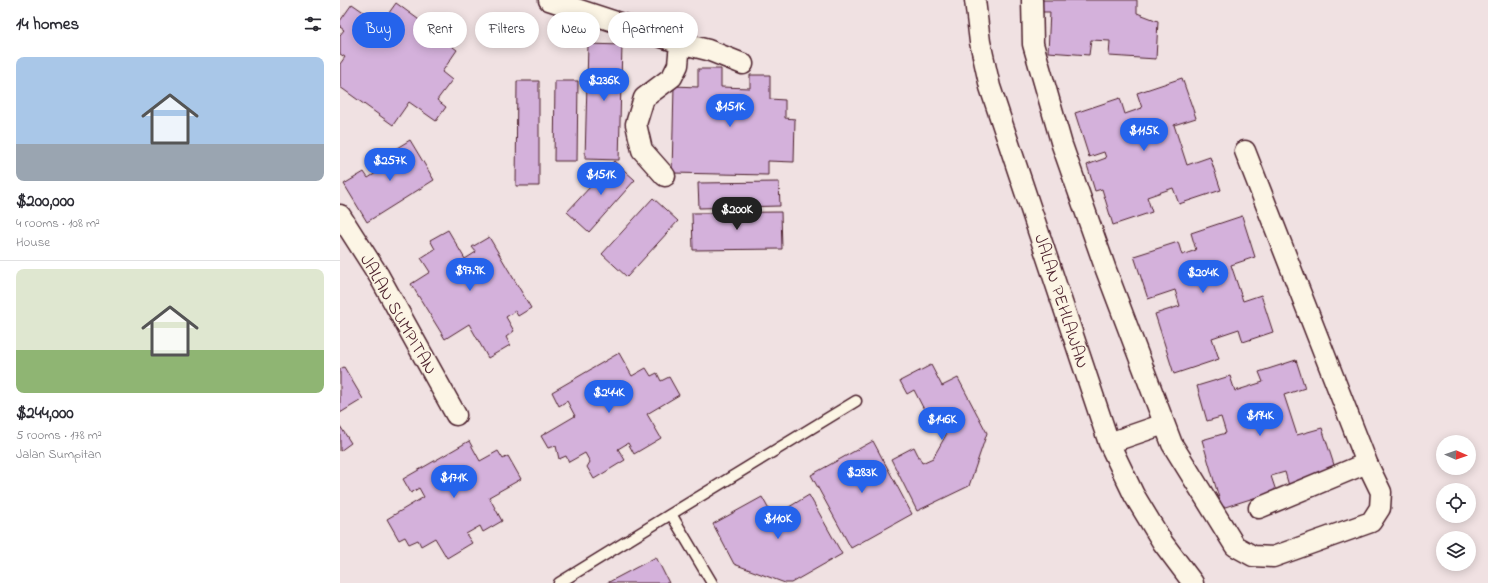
<!DOCTYPE html>
<meta charset="utf-8">
<style>
body{margin:0;font-family:"Indie Flower",sans-serif;background:#f2f2f3;color:#2b2b33;height:100vh;display:flex;flex-direction:column;font-size:15px;white-space:nowrap}
*{box-sizing:border-box;margin:0}
p{font-size:13px;color:#7c7c81}
.icon{flex:none;width:22px;height:22px;fill:none;stroke:currentColor;stroke-width:2;stroke-linecap:round;stroke-linejoin:round}
.map{position:relative;flex:1;overflow:hidden}
.drawer{display:flex;flex-direction:column;background:#fff;width:340px}
.drawer>*{flex:none}
.guide{position:absolute;left:12px;top:12px;width:380px;height:36px;display:flex;gap:8px}
.needle{width:26px;rotate:92deg}
.buttons{position:absolute;left:1096px;top:435px;display:grid;gap:8px}
.buttons a{display:grid;place-items:center;width:40px;height:40px;border-radius:50%;background:#fff;box-shadow:0 2px 10px #0003;font-size:20px}
.price{position:absolute;translate:-50% -34px;padding:0 9px;border-radius:14px;background:#2563eb;color:#fff;font-size:13px;line-height:26px;filter:drop-shadow(0 1px 2px #0008)}
.price::after{content:'';position:absolute;left:50%;top:24px;width:12px;height:9px;margin-left:-6px;background:inherit;clip-path:polygon(0 0,100% 0,50% 100%)}
.price.selected{background:#222;color:#fff}
ul{padding:0;list-style:none}
li{display:grid;align-content:center;gap:8px;height:212px;padding:0 16px}
li+li{border-top:1px solid #e1e1e2}
li span{display:grid;place-items:center;height:124px;border-radius:8px;color:#555}
li>.icon{margin-inline-start:auto}
span .icon{width:72px;height:72px;fill:#fffc;stroke-width:1}
li b{font-size:17px}
h2{display:flex;justify-content:space-between;align-items:center;height:48px;padding:0 16px;font-size:17px}
.chip{padding:0 14px;border-radius:18px;background:#fff;box-shadow:0 2px 10px #0003;font-size:14px;line-height:36px}
.chip.selected{background:#2563eb;color:#fff}
main{display:flex;flex:1;min-height:0}
.map>svg:first-child{display:block}
</style>
<main>
<section class="drawer">
<h2>14 homes<svg class="icon" aria-label="filters" viewBox="0 0 24 24"><path d="M4 7h16M4 17h16"/><circle cx="9" cy="7" r="2"/><circle cx="15" cy="17" r="2"/></svg></h2>
<ul>
<li><span style="background:linear-gradient(#a9c7e8 70%,#9aa5b1 0)"><svg class="icon" aria-label="home" viewBox="0 0 24 24"><path d="M3 11l9-7 9 7M6 9v11h12V9"/></svg></span><div><b>$200,000</b><p>4 rooms · 108 m²</p><p>House</p></div></li>
<li><span style="background:linear-gradient(#dfe7d0 65%,#8fb573 0)"><svg class="icon" aria-label="home" viewBox="0 0 24 24"><path d="M3 11l9-7 9 7M6 9v11h12V9"/></svg></span><div><b>$244,000</b><p>5 rooms · 178 m²</p><p>Jalan Sumpitan</p></div></li>
</ul>
</section>
<div class="map">
<svg width="1148" height="583" viewBox="0 0 1148 583">
<rect width="100%" height="100%" fill="#f0e1e2"/>
<filter id="ink" filterUnits="userSpaceOnUse"><feTurbulence type="fractalNoise" baseFrequency=".025" numOctaves="2"/><feDisplacementMap in="SourceGraphic" scale="8" xChannelSelector="R" yChannelSelector="G"/><feConvolveMatrix kernelMatrix="1 2 1 2 8 2 1 2 1" color-interpolation-filters="sRGB"/></filter>
<g filter="url(#ink)">
<!-- building -->
<path fill="#d4b1db" stroke="#4a1f2b" d="M702 0H797V13L818 21 816 59 769 56 770 41 751 40 749 55 708 52 710 12H702Z
M56 3 82 22 75 31 91 42 97 35 117 50 102 72 112 80 97 100 106 107 96 121 69 102 53 125 0 87V64L5 57 0 54V35L4 30 0 27V21L12 4 41 24Z
M248 44 282 45 279 160 245 159Z
M358 69H381V87L410 88V75H430V99L445 100V118L455 119 454 162 428 161V175L332 173 334 86 358 87Z
M842 78 856 118 834 125 847 165 870 157 881 190 839 204 833 188 807 197 812 212 773 225 762 189 755 191 747 165 766 158 764 152 749 157 735 113 780 98 785 114 802 108 797 93Z
M177 81H199V186H176Z
M215 81H238L237 161H214Z
M70 140 94 180 27 222 4 184 24 172 28 178 52 163 47 154Z
M274 161 295 180 249 232 227 212Z
M439 182 440 206 359 208 358 183Z
M313 198 338 221 287 277 262 254Z
M441 212 442 249 353 250 352 213Z
M902 216 915 257 891 265 903 301 921 295 933 332 903 342 899 329 872 338 879 359 834 374 815 314 840 306 835 290 808 299 794 256 838 242 842 255 856 250 851 233Z
M108 230 125 259 136 252 132 247 149 237 191 308 178 316 175 311 166 317 174 331 166 337 170 345 148 358 129 324 105 339 71 284 90 272 81 258 95 249 90 240Z
M279 353 292 376 306 368 311 376 317 373 321 381 329 377 339 395 307 414 321 438 294 454 288 443 278 449 285 460 254 479 247 467 250 462 245 453 229 462 226 456 219 459 216 446 208 448 201 436 235 416 227 401 219 406 212 392Z
M956 360 965 388 944 395 957 435 982 428 996 471 949 486 945 472 931 476 936 491 882 508 862 440 886 433 881 417 867 421 857 386 890 376 895 391 923 382 919 372Z
M591 365 602 386 618 378 647 433 629 486 577 511 551 459 574 447 582 463 593 458 606 435 600 424 593 427 574 390 567 394 560 381Z
M4 367 23 399 0 413V369Z
M0 426 11 443 0 451Z
M129 441 140 461 158 451 163 459 168 456 181 479 149 497 162 521 143 532 140 526 126 534 132 543 107 558 95 538 81 546 78 540 69 544 65 537 59 540 47 519 84 497 79 488 71 493 63 479Z
M533 441 572 514 511 548 471 475Z
M469 495 502 554 451 583H445L394 564 373 524 422 497 437 524 453 526 444 510Z
M316 557 329 583H267Z"/>
<g fill="none" stroke-linecap="round" stroke-linejoin="round">
<!-- lane casing -->
<g stroke="#4a1f2b" stroke-width="13">
<path id="lane" d="M331 514 516 401
M219 583 331 514 372 583"/>
</g>
<!-- street casing -->
<g stroke="#4a1f2b" stroke-width="23">
<path id="street" d="M209 0 340 43 368 50 403 64
M635 0 640 42 650 87 769 443 794 495 823 543 853 583
M692 0 693 44 722 145 766 270 832 444 895 546 913 556 933 557 1031 522 1040 508 1041 492 1027 463 905 151
M325 176 302 150 296 124 304 98 332 77 338 65 340 43
M0 215 39 276 116 415
M769 443 824 424
M919 508 1027 463"/>
</g>
<!-- lane -->
<use href="#lane" stroke="#fcf5e5" stroke-width="10"/>
<!-- street -->
<use href="#street" stroke="#fcf5e5" stroke-width="20"/>
</g>
</g>
<g text-anchor="middle" stroke-width="3" stroke-linejoin="round" paint-order="stroke">
<!-- street labels -->
<g font-size="18" fill="#4a1f2b" stroke="#fcf5e5">
<text transform="translate(722 301) rotate(72)" y="6">JALAN PEHLAWAN</text>
<text transform="translate(59 314) rotate(60)" y="6">JALAN SUMPITAN</text>
</g>
</g>
</svg>
<div class="buttons">
<a><svg class="needle" viewBox="-14 -14 28 28"><path d="M0-13l5 13h-10z" fill="#e53935"/><path d="M0 13l5-13h-10z" fill="#7c7c81"/></svg></a>
<a><svg class="icon" aria-label="locate" viewBox="0 0 24 24"><circle cx="12" cy="12" r="6"/><path d="M12 2v4M12 18v4M2 12h4M18 12h4"/></svg></a>
<a><svg class="icon" aria-label="layers" viewBox="0 0 24 24"><path d="M12 4l9 5-9 5-9-5zM3 14l9 5 9-5"/></svg></a>
</div>
<b class="price" style="left:264px;top:102px">$236K</b>
<b class="price" style="left:390px;top:128px">$151K</b>
<b class="price" style="left:804px;top:152px">$115K</b>
<b class="price" style="left:50px;top:182px">$257K</b>
<b class="price" style="left:261px;top:196px">$151K</b>
<b class="price selected" style="left:397px;top:231px">$200K</b>
<b class="price" style="left:130px;top:292px">$97.9K</b>
<b class="price" style="left:863px;top:294px">$204K</b>
<b class="price" style="left:269px;top:414px">$244K</b>
<b class="price" style="left:920px;top:437px">$194K</b>
<b class="price" style="left:602px;top:441px">$146K</b>
<b class="price" style="left:522px;top:494px">$283K</b>
<b class="price" style="left:114px;top:499px">$171K</b>
<b class="price" style="left:438px;top:540px">$110K</b>
<div class="guide">
<a class="chip selected">Buy</a>
<a class="chip">Rent</a>
<a class="chip">Filters</a>
<a class="chip">New</a>
<a class="chip">Apartment</a>
</div>
</div>
</main>
